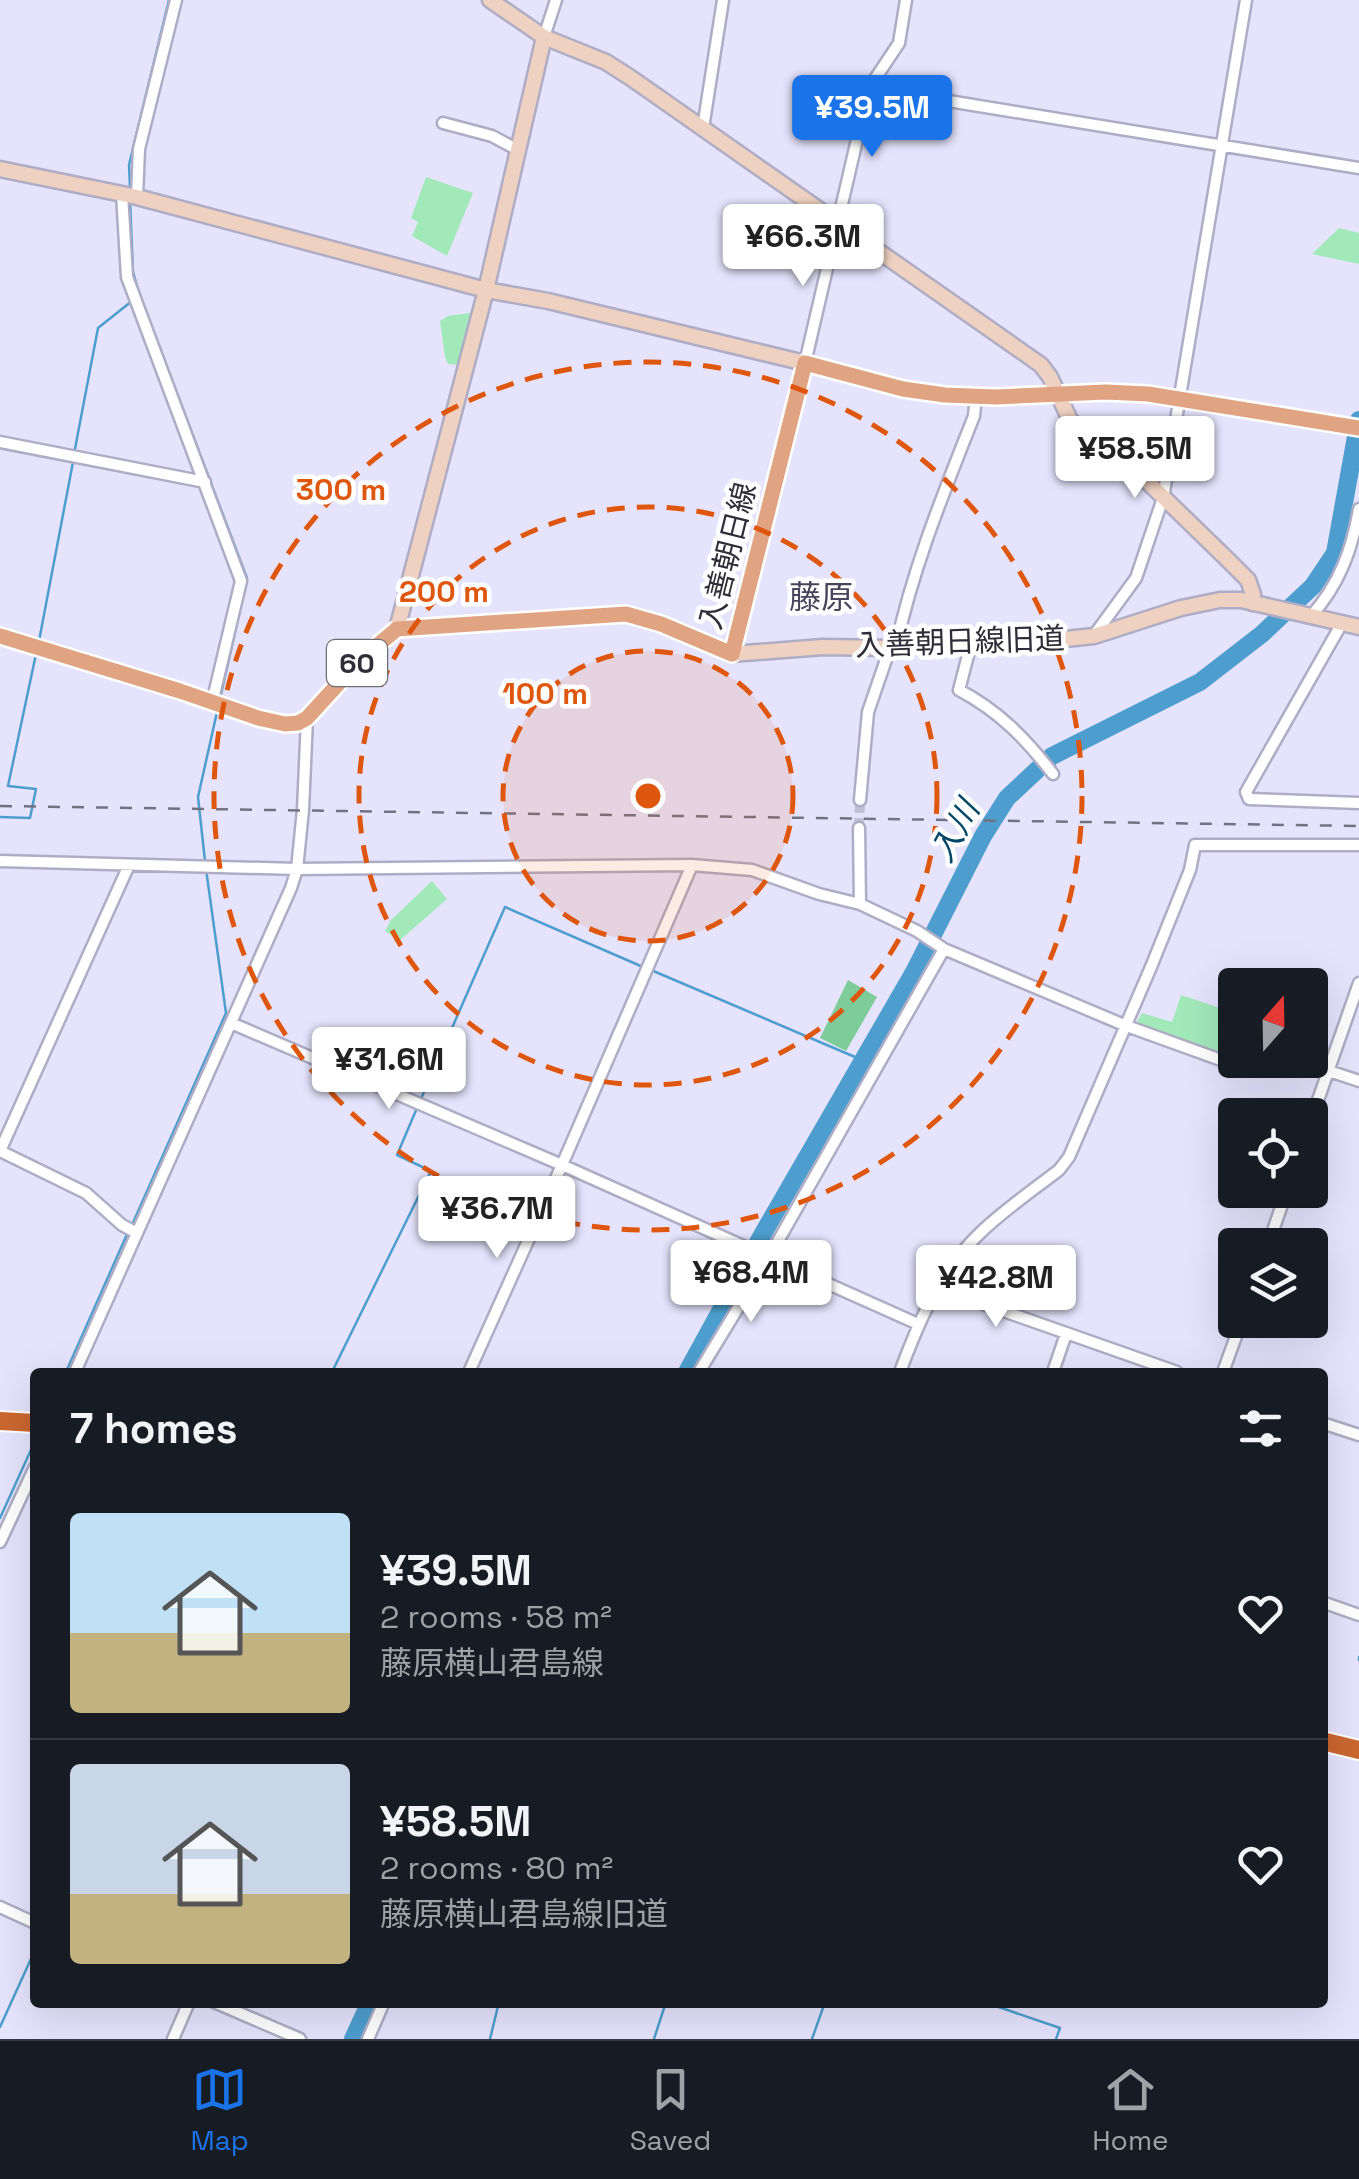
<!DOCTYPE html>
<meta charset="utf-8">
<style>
body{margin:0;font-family:"Space Grotesk","Noto Sans JP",sans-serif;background:#242831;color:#f1f3f6;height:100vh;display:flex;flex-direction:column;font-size:38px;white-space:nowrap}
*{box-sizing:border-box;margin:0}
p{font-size:32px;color:#9ea1a6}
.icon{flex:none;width:55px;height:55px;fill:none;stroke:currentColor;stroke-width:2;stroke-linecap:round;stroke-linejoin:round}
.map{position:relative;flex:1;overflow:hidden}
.side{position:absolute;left:30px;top:1368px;width:1298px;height:640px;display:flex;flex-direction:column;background:#171b24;border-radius:10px;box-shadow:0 10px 40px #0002}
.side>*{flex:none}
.needle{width:65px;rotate:20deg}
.buttons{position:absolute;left:1218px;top:968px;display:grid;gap:20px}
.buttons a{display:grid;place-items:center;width:110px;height:110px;border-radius:10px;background:#171b24;box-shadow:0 10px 40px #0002;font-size:50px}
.price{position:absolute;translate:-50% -85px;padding:0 22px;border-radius:10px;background:#fff;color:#222;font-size:32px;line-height:65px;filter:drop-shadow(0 2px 5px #0008)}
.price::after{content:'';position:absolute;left:50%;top:60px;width:30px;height:22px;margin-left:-15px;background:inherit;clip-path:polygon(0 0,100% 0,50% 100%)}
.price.current{background:#1a73e8;color:#fff}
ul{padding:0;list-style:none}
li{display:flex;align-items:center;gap:30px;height:250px;padding:0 40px}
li+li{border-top:2px solid #363941}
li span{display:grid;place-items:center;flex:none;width:280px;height:200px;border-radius:10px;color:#555}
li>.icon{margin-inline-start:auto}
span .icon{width:120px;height:120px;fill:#fffc;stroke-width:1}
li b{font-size:42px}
h2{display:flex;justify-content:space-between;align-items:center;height:120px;padding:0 40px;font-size:42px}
.dock{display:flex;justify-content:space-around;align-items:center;height:140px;border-top:2px solid #363941;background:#171b24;font-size:28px;color:#9ea1a6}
.dock a{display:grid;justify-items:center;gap:5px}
.dock .current{color:#1a73e8}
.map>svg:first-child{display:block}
</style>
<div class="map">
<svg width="1359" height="2039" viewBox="0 0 1359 2039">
<rect width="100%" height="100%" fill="#e6e4fd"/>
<!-- green -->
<path fill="#a2e9ba" d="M426 177 473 193 447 256 412 236 418 222 411 218Z
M1339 228 1359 233V264L1312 254Z
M476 312 460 365 448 364 445 357 440 321 448 316Z
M432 881 447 899 399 941 385 931 391 920Z
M1181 995 1235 1013V1058L1136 1023 1142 1013 1172 1022Z"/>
<!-- forest -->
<path fill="#7ecc9a" d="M848 980 877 997 846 1051 820 1038Z"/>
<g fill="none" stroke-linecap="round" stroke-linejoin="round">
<!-- stream -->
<path stroke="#4d9ece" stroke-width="2.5" d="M130 188 129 165 169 0
M130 201 133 272 140 296 247 578 220 699
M74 454 98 328 132 301
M39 641 73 462
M0 817 30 818 36 789 8 786 36 654
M205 861 198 797 217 712
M651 970 862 1060
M420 1101 505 907 643 967
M132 1225 226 1013 206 869
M66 1372 128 1232
M332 1372 431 1171 397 1155 417 1108
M0 1518 35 1441
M1359 1657V1660
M984 2002 1060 2028 1056 2039
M0 2027 35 1950
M490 2039 499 2002
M654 2039 666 2002
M812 2039 825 2002"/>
<!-- river -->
<path stroke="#4d9ece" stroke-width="18" d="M687 1372 761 1237 914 972 983 836 1007 798 1052 756 1200 682 1262 634 1313 586 1335 553 1359 420
M353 2039 370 2002"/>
<!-- street-tunnel -->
<path stroke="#c1c0d6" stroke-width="10" stroke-dasharray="10 5" stroke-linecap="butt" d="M859 828 860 800"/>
<!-- street casing -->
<g stroke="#afadc5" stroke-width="15">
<path id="street" d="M544 37 556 0
M869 88 1359 168
M443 123 492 136 518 150
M703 128 723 0
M122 194 127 277 241 581 212 703
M137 197 139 149 176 0
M805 363 869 88 899 43 906 0
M0 442 205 482
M1311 616C1339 585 1352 550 1359 509
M1342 623 1246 792 1249 799 1359 803
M1095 634 1136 578 1163 498 1246 0
M972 640 959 690C999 711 1026 739 1053 774
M896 647C913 567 944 492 974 416L976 396
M860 800 868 712 890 648
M859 828 860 904
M0 861 297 869 692 865 752 870 819 894 860 904 917 931 944 949 1124 1025 1243 1068 1259 1060
M231 1023 562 1165 918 1324
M1296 1060 1359 1081
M1310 1123 1359 983
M0 1151 129 865
M0 1151 86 1193 122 1225 137 1233
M1268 1245 1287 1190
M938 1288 1177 1372
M75 1372 291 888 297 869 303 810 307 718
M469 1372 562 1165 692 865
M699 1372 769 1257 944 949
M900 1372C919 1321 940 1271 980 1233 1004 1210 1033 1190 1059 1170L1069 1157 1151 967 1190 870 1195 845H1359
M1053 1372 1066 1334
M1223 1372 1242 1320
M1322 1423 1359 1435
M0 1542 35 1467
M1322 1602 1359 1615
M0 1907 35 1923
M214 2002 300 2039
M173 2039 189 2002
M368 2039 384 2002"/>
</g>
<!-- secondary casing -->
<g stroke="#afadc5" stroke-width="19">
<path id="secondary" d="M490 0 544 37 606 62 631 78 1041 365 1050 377 1070 420 1084 433 1123 458 1228 560 1248 580 1253 594 1252 603
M0 169 137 197 486 290 548 301 805 363
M397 629 486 290 544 37
M732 654 823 647 890 648 952 638 1009 645 1094 636 1181 608 1220 600H1241L1359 627"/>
</g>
<!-- primary casing -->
<g stroke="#fff" stroke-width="20">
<path id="primary" d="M0 636 180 691 258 718 285 724 298 723 307 718 360 660 397 629 626 614 661 624 732 654 805 363 903 389 945 395 996 397 1106 392 1148 394 1359 428"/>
</g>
<!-- highway casing -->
<g stroke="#fff" stroke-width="22">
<path id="highway" d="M0 1421 35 1423
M1322 1741 1359 1750"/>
</g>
<!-- street -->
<use href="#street" stroke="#fff" stroke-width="10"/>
<!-- secondary -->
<use href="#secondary" stroke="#efd1c1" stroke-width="14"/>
<!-- primary -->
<use href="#primary" stroke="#e0a483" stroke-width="15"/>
<!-- highway -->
<use href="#highway" stroke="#cb6730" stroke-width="18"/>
<!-- rail -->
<path stroke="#747282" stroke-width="2.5" stroke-dasharray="12 12" stroke-linecap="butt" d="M0 806 1359 826"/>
</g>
<!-- distance rings -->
<circle cx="648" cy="796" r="145" fill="#df570e" fill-opacity=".12"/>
<g fill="none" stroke="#df570e" stroke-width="5" stroke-dasharray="18 12">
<circle cx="648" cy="796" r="145"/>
<circle cx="648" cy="796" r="289"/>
<circle cx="648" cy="796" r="434"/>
</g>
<g text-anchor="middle" stroke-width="9" stroke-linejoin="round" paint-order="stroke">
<!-- shield labels -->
<rect fill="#fff" stroke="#6d6d74" stroke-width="2.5" x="327" y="640" width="60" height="46" rx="8"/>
<g font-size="28" font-weight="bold" fill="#2f2e38">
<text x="357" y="673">60</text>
</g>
<!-- street labels -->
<g font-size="30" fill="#2f2e38" stroke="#fff">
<text transform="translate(728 556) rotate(-76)" y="10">入善朝日線</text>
<text transform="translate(960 642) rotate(-2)" y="10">入善朝日線旧道</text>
</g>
<!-- neighbourhood labels -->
<g font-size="32" fill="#48455a" stroke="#fff">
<text x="821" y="608">藤原</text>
</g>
<!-- water labels -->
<g font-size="32" font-style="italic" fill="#004666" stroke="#fff">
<text transform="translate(955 831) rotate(-61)" y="11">入川</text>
</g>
</g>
<circle cx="648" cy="796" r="15" fill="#df570e" stroke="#fff" stroke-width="5"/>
<g font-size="30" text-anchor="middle" font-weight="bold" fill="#df570e" stroke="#fff" stroke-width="9" stroke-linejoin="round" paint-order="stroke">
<text x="341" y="500">300 m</text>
<text x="444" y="602">200 m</text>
<text x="545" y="704">100 m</text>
</g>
</svg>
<div class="buttons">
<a><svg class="needle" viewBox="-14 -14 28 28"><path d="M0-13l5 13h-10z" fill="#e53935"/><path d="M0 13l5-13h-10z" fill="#9ea1a6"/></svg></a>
<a><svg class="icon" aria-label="locate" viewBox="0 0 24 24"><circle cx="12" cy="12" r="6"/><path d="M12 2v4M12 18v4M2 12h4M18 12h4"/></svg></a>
<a><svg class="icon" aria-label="layers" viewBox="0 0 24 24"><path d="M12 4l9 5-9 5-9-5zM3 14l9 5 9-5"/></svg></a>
</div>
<b class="price current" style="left:872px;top:160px">¥39.5M</b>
<b class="price" style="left:803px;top:289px">¥66.3M</b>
<b class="price" style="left:1135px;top:501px">¥58.5M</b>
<b class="price" style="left:389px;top:1112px">¥31.6M</b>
<b class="price" style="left:497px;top:1261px">¥36.7M</b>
<b class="price" style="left:751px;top:1325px">¥68.4M</b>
<b class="price" style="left:996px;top:1330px">¥42.8M</b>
<section class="side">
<h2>7 homes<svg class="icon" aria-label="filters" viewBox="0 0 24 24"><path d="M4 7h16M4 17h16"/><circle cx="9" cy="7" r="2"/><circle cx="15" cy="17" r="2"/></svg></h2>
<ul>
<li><span style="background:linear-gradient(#bfe0f5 60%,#c2b280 0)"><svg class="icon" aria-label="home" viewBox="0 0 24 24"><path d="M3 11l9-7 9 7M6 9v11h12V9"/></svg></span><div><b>¥39.5M</b><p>2 rooms · 58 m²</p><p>藤原横山君島線</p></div><svg class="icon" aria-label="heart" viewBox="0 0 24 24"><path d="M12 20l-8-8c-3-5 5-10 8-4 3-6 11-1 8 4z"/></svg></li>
<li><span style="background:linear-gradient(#c9d6e8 65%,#c2b280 0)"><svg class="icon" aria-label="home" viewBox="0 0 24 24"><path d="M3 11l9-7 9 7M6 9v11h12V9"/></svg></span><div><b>¥58.5M</b><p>2 rooms · 80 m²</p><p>藤原横山君島線旧道</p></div><svg class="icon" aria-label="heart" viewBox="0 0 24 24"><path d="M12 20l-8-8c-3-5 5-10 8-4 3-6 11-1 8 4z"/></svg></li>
</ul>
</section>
</div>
<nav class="dock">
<a class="current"><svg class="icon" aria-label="map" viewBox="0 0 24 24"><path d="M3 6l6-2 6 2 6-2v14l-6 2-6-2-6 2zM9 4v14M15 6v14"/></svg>Map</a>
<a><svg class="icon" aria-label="saved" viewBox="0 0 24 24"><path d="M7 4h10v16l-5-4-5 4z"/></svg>Saved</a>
<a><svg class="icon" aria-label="home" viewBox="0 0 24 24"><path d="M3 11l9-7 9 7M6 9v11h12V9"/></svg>Home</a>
</nav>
